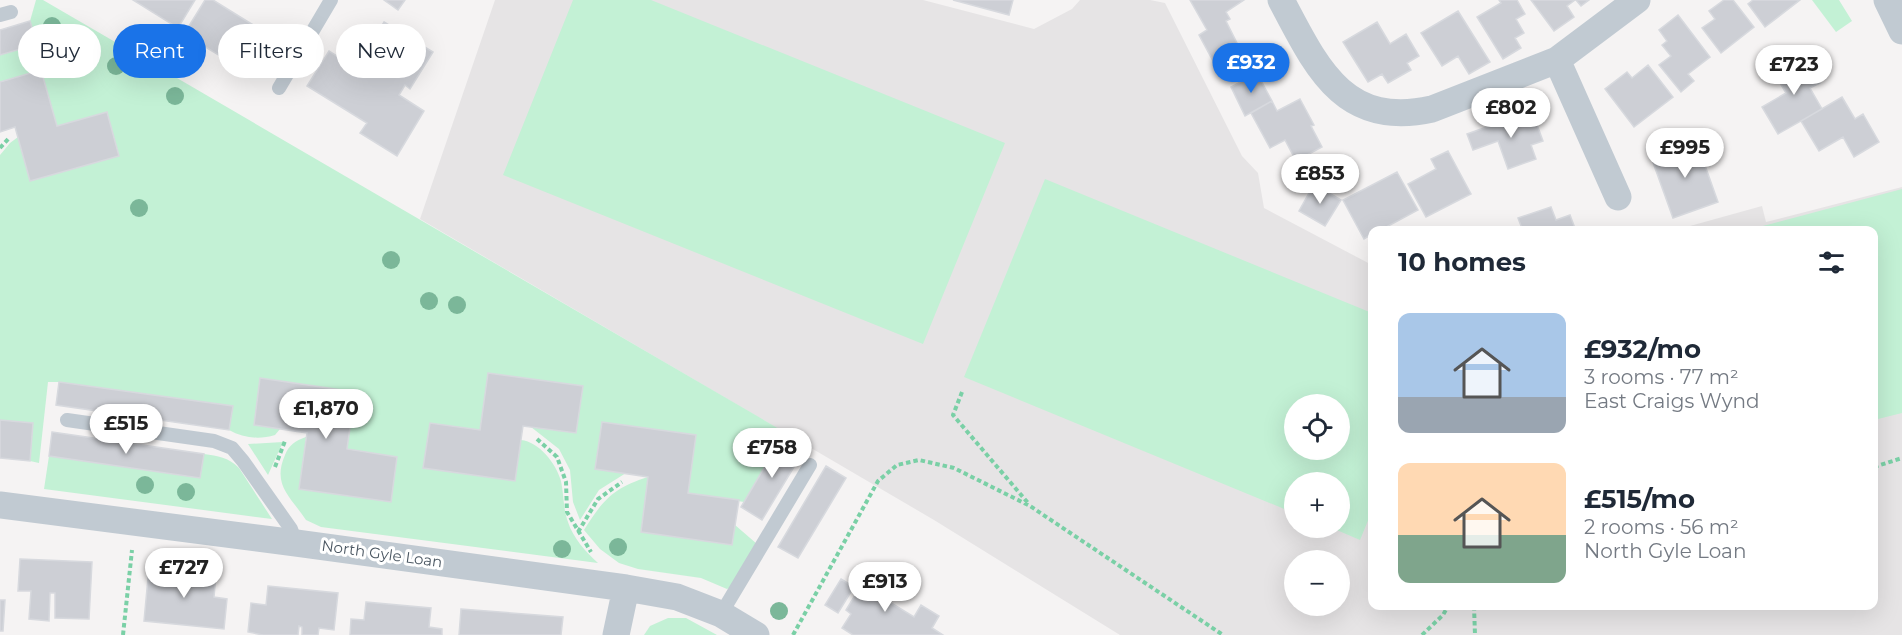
<!DOCTYPE html>
<meta charset="utf-8">
<style>
body{margin:0;font-family:Montserrat,sans-serif;background:#f6f6f7;color:#1f2937;height:100vh;display:flex;flex-direction:column;font-size:22px;white-space:nowrap}
*{box-sizing:border-box;margin:0}
p{font-size:20px;color:#747a83}
.icon{flex:none;width:33px;height:33px;fill:none;stroke:currentColor;stroke-width:2;stroke-linecap:round;stroke-linejoin:round}
.map{position:relative;flex:1;overflow:hidden}
.panel{position:absolute;left:1368px;top:226px;width:510px;height:384px;display:flex;flex-direction:column;background:#fff;border-radius:12px;box-shadow:0 6px 24px #0002}
.panel>*{flex:none}
.guide{position:absolute;left:18px;top:24px;width:570px;height:54px;display:flex;gap:12px}
.controls{position:absolute;left:1284px;top:394px;display:grid;gap:12px}
.controls a{display:grid;place-items:center;width:66px;height:66px;border-radius:50%;background:#fff;box-shadow:0 6px 24px #0002;font-size:30px}
.price{position:absolute;translate:-50% -51px;padding:0 14px;border-radius:21px;background:#fff;color:#222;font-size:20px;line-height:39px;filter:drop-shadow(0 2px 3px #0008)}
.price::after{content:'';position:absolute;left:50%;top:36px;width:18px;height:14px;margin-left:-9px;background:inherit;clip-path:polygon(0 0,100% 0,50% 100%)}
.price.on{background:#1a73e8;color:#fff}
ul{padding:0;list-style:none}
li{display:flex;align-items:center;gap:18px;height:150px;padding:0 30px}
li span{display:grid;place-items:center;flex:none;width:168px;height:120px;border-radius:12px;color:#555}
li>.icon{margin-inline-start:auto}
span .icon{width:72px;height:72px;fill:#fffc;stroke-width:1}
li b{font-size:26px}
h2{display:flex;justify-content:space-between;align-items:center;height:72px;padding:0 30px;font-size:26px}
.chip{padding:0 21px;border-radius:27px;background:#fff;box-shadow:0 6px 24px #0002;font-size:21px;line-height:54px}
.chip.on{background:#1a73e8;color:#fff}
.map>svg:first-child{display:block}
</style>
<div class="map">
<svg width="1902" height="635" viewBox="0 0 1902 635">
<rect width="100%" height="100%" fill="#f5f3f3"/>
<!-- education -->
<path fill="#e6e4e5" fill-rule="evenodd" d="M495 0H923L1034 29 1072 9 1080 0H1150L1165 3 1242 156 1258 173 1264 208 1372 265V606H1874V231H1672L1762 206 1766 222 1902 187V635H1120L934 520 420 219ZM1294 405H1340V450H1294ZM1294 483H1340V528H1294ZM1294 561H1340V606H1294Z"/>
<!-- green -->
<path fill="#c3f1d5" fill-rule="evenodd" d="M36 0H43L805 444 803 452 781 440 744 502 688 493 696 435 602 422 595 468 626 473 599 490 580 520 573 502 570 470 559 449 531 427 576 433 583 387 489 373 480 430 430 423 424 468 515 481 521 440C539 442 556 463 561 481 564 495 563 509 568 522 573 538 586 552 598 563L321 527 306 520C290 496 272 485 285 455 289 445 295 441 306 437L300 489 391 501 397 457 347 449 354 392 261 378 254 425 280 429 275 435C259 440 243 438 229 430L232 406 59 382H48L39 463 30 461 33 423 0 420V155L10 143 18 137 31 181 119 155 107 112 57 126 41 70 0 82V55L30 21Z
M573 0H651L1005 143 923 344 503 175Z
M1812 0H1839L1852 21 1836 32Z
M1045 179 1372 313V511L1360 540 1332 528H1340V483H1294V513L964 377ZM1294 405H1340V450H1294Z
M1902 189V413L1874 420V231H1744Z
M283 442 268 475 248 444Z
M204 454C218 456 228 457 239 468L272 519 44 489 49 456 200 478Z
M648 477 641 532 732 545 735 525 757 544 734 586 727 589 701 578 638 569 619 563 600 549 584 530C603 500 613 488 648 477Z
M668 618H686L717 635H644L650 626Z"/>
<!-- building -->
<path fill="#cdcfd5" stroke="#d7d9de" stroke-width="1.5" d="M133 0H195L178 28Z
M205 0H213L258 28 235 65 184 34Z
M384 0H405L398 10Z
M953 0H1013L1009 15Z
M1190 0H1244L1226 12 1230 19 1226 21 1239 47 1213 61 1199 35 1207 30Z
M1499 0H1517L1525 14 1516 19 1524 33 1515 38 1521 48 1503 59 1477 17 1501 3Z
M1531 0H1575L1567 6 1574 17 1554 31Z
M1576 0H1589L1581 6Z
M1724 0H1733L1754 27 1721 53 1702 28 1715 19 1709 11Z
M1753 0H1800L1765 27 1748 4Z
M1458 11 1490 62 1469 74 1458 56 1442 66 1421 33Z
M1678 15 1710 57 1688 74 1694 81 1681 92 1659 65 1671 56 1662 45 1667 41 1659 30Z
M30 21 37 44 0 55V30Z
M384 22 433 52 410 89 405 85 399 95 424 111 397 156 360 133 367 123 307 86 329 51 361 71 367 62 362 59Z
M1377 22 1390 44 1406 34 1419 56 1407 63 1411 70 1388 83 1382 74 1368 82 1343 42Z
M1804 55 1820 83 1810 88 1822 109 1778 134 1762 107 1786 93 1774 73Z
M1648 65 1673 97 1634 127 1605 89 1627 72 1632 78Z
M41 70 57 126 107 112 119 156 30 181 15 127 0 132V82Z
M1257 73 1272 101 1245 116 1231 87Z
M1842 97 1855 119 1863 114 1879 142 1854 157 1843 137 1819 151 1801 121Z
M1300 99 1314 125 1311 126 1322 147 1296 161 1285 140 1270 148 1251 113 1272 101 1277 111Z
M1532 111 1543 141 1531 145 1536 159 1508 169 1498 141 1473 150 1467 134Z
M1696 140 1718 202 1673 218 1651 157Z
M1448 151 1471 194 1426 217 1408 184 1436 169 1431 159Z
M1397 172 1418 210 1379 231H1372V234L1364 239 1343 200Z
M1314 184 1341 200 1325 226 1299 211Z
M1551 207 1556 220 1570 215 1576 231H1523L1518 218Z
M488 373 583 386 576 433 523 426 515 481 423 468 430 423 480 430Z
M260 378 355 392 347 449 397 457 391 502 299 489 307 433 254 425Z
M59 382 233 406 229 430 56 405Z
M0 420 33 423 30 461 0 458Z
M602 422 696 435 688 493 739 500 732 545 641 532 648 477 595 469Z
M52 432 204 454 200 478 49 456Z
M781 439 803 452 762 520 741 507Z
M826 466 846 478 798 558 778 547Z
M20 559 92 562 89 619 55 618V593H50L49 621 29 619 31 591H18Z
M149 567 216 574 214 597 227 599 224 629 144 621Z
M872 567 889 577 878 595 914 617 921 605 939 616 932 628 943 635H853L842 628 851 614 846 610Z
M841 579 854 587 838 613 825 605Z
M268 586 338 593 334 630 319 628 318 635H302V627L299 626 298 635H263L248 632 251 603 266 605Z
M0 600H5L3 631H0Z
M366 602 431 608 429 627 442 629V635H350L351 619 364 620Z
M461 609 563 617 561 635H459Z"/>
<g fill="none" stroke-linecap="round" stroke-linejoin="round">
<!-- path -->
<path stroke="#7ad0a6" stroke-width="4" stroke-dasharray="4.5 3" stroke-linecap="butt" d="M0 148 10 137
M962 392 953 415 1028 503
M537 439 557 457 566 482 567 512 591 552
M275 467 285 441
M1874 467 1902 458
M578 532 598 499 622 482
M1474 606 1475 635
M123 635 132 550
M793 635 878 481 897 465 919 460 954 468 1030 506 1223 635
M1422 635 1443 615 1448 606"/>
<!-- lane -->
<path stroke="#c1cad2" stroke-width="14" d="M0 15 11 12
M279 88 331 0
M67 420 214 441 232 448 243 461 291 529 296 543
M721 614 810 465"/>
<!-- street -->
<path stroke="#c1cad2" stroke-width="27" d="M1281 0C1316 66 1343 129 1432 109L1557 60
M1887 0 1902 31
M1618 197 1557 60 1637 0
M0 505 296 543 626 588 677 597 721 614 756 635
M616 635 626 588"/>
</g>
<!-- trees -->
<g fill="#7bb799">
<circle cx="52" cy="26" r="9"/>
<circle cx="116" cy="66" r="9"/>
<circle cx="175" cy="96" r="9"/>
<circle cx="139" cy="208" r="9"/>
<circle cx="391" cy="260" r="9"/>
<circle cx="429" cy="301" r="9"/>
<circle cx="457" cy="305" r="9"/>
<circle cx="145" cy="485" r="9"/>
<circle cx="186" cy="492" r="9"/>
<circle cx="618" cy="547" r="9"/>
<circle cx="562" cy="549" r="9"/>
<circle cx="779" cy="611" r="9"/>
</g>
<g text-anchor="middle" stroke-width="6" stroke-linejoin="round" paint-order="stroke">
<!-- street labels -->
<g font-size="15" fill="#4a5661" stroke="#fff">
<text transform="translate(382 554) rotate(8)" y="5">North Gyle Loan</text>
</g>
</g>
</svg>
<div class="controls">
<a><svg class="icon" aria-label="locate" viewBox="0 0 24 24"><circle cx="12" cy="12" r="6"/><path d="M12 2v4M12 18v4M2 12h4M18 12h4"/></svg></a>
<a>+</a>
<a>−</a>
</div>
<b class="price on" style="left:1251px;top:94px">£932</b>
<b class="price" style="left:1794px;top:96px">£723</b>
<b class="price" style="left:1511px;top:139px">£802</b>
<b class="price" style="left:1685px;top:179px">£995</b>
<b class="price" style="left:1320px;top:205px">£853</b>
<b class="price" style="left:326px;top:440px">£1,870</b>
<b class="price" style="left:126px;top:455px">£515</b>
<b class="price" style="left:772px;top:479px">£758</b>
<b class="price" style="left:184px;top:599px">£727</b>
<b class="price" style="left:885px;top:613px">£913</b>
<div class="guide">
<a class="chip">Buy</a>
<a class="chip on">Rent</a>
<a class="chip">Filters</a>
<a class="chip">New</a>
</div>
<section class="panel">
<h2>10 homes<svg class="icon" aria-label="filters" viewBox="0 0 24 24"><path d="M4 7h16M4 17h16"/><circle cx="9" cy="7" r="2"/><circle cx="15" cy="17" r="2"/></svg></h2>
<ul>
<li><span style="background:linear-gradient(#a9c7e8 70%,#9aa5b1 0)"><svg class="icon" aria-label="home" viewBox="0 0 24 24"><path d="M3 11l9-7 9 7M6 9v11h12V9"/></svg></span><div><b>£932/mo</b><p>3 rooms · 77 m²</p><p>East Craigs Wynd</p></div></li>
<li><span style="background:linear-gradient(#ffd9b3 60%,#7fa58c 0)"><svg class="icon" aria-label="home" viewBox="0 0 24 24"><path d="M3 11l9-7 9 7M6 9v11h12V9"/></svg></span><div><b>£515/mo</b><p>2 rooms · 56 m²</p><p>North Gyle Loan</p></div></li>
</ul>
</section>
</div>
